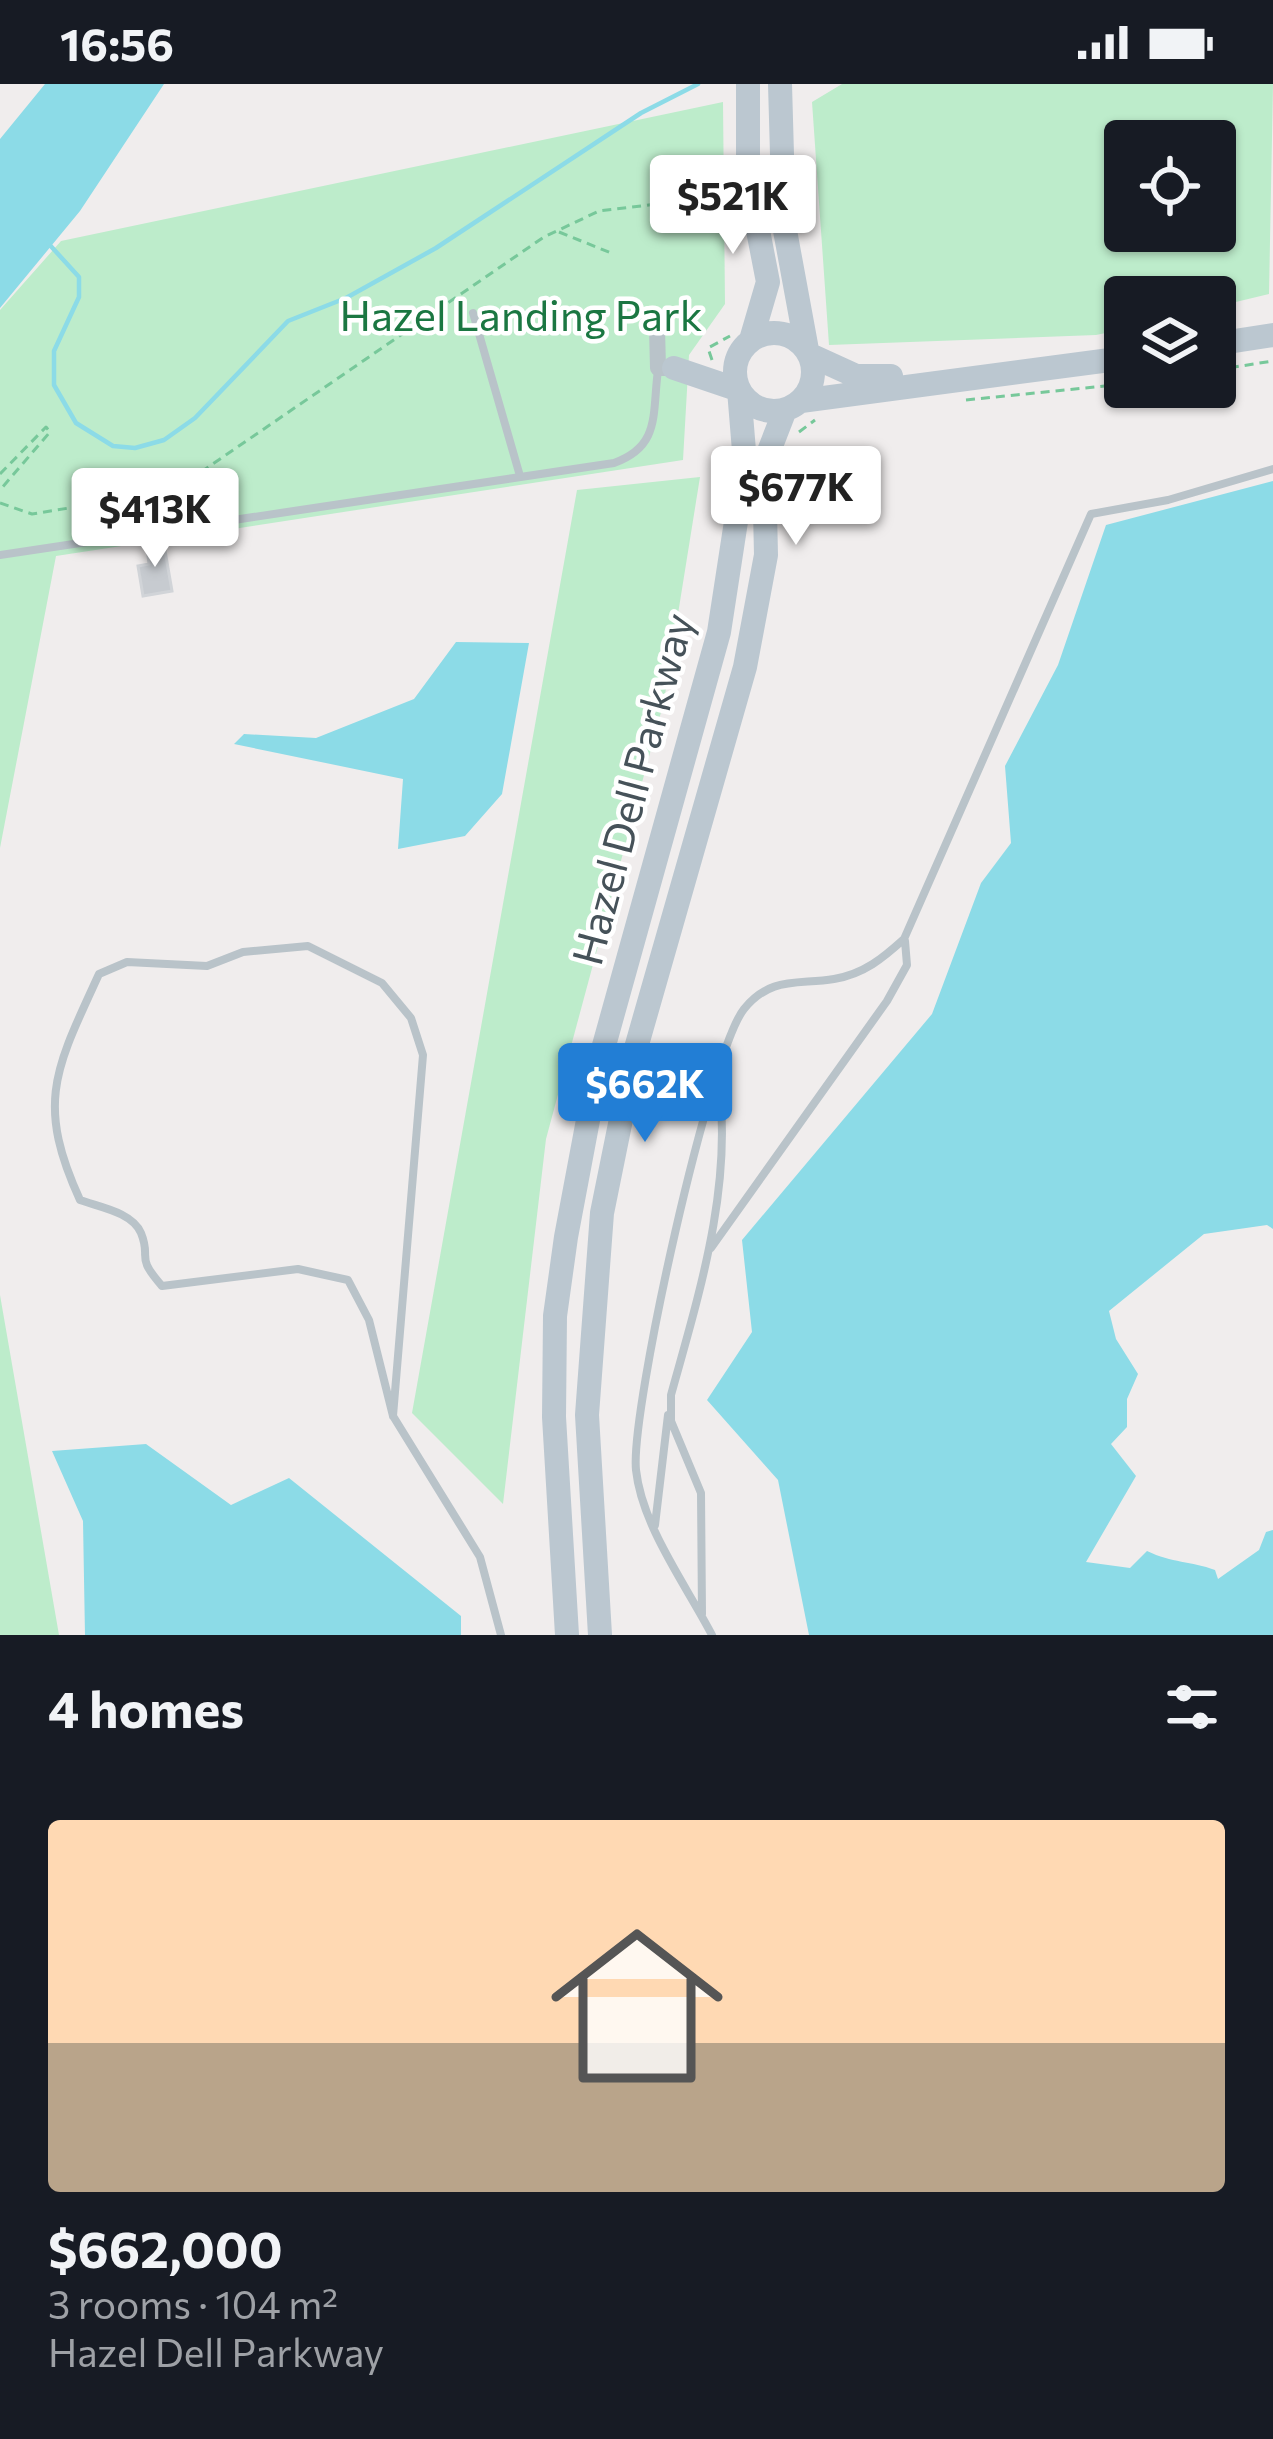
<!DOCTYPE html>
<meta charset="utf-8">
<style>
body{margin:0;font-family:Commissioner,sans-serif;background:#242831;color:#f1f3f6;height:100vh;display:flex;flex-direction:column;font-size:45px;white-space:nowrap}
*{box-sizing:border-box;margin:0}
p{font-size:39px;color:#9ea1a6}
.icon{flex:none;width:66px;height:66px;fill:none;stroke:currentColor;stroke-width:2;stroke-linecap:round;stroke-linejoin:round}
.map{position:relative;height:1551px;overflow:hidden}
.side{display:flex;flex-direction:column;background:#171b24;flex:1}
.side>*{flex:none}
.fabs{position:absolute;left:1104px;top:36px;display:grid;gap:24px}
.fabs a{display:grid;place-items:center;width:132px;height:132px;border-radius:12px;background:#171b24;box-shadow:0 3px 9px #0004;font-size:60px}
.price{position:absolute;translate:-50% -102px;padding:0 27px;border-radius:12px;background:#fff;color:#222;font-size:39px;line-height:78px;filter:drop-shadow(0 3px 6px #0008)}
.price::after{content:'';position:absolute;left:50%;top:72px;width:36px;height:27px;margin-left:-18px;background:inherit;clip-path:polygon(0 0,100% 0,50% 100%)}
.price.on{background:#227ed5;color:#fff}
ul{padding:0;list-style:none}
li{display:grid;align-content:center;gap:24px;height:636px;padding:0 48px}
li+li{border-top:3px solid #363941}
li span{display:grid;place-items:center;height:372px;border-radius:12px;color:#555}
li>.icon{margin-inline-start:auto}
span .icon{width:216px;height:216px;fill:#fffc;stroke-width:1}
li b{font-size:51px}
h2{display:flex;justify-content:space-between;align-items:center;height:144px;padding:0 48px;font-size:51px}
.status{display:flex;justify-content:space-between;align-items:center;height:84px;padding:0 60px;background:#171b24;direction:ltr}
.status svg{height:33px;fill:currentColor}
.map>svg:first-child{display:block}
</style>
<div class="status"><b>16:56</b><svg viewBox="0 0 49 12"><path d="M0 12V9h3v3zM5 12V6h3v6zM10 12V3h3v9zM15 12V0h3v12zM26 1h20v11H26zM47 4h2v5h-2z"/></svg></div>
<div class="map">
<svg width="1273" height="1551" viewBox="0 0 1273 1551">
<rect width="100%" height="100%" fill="#f0eded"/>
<!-- green -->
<path fill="#bdeccb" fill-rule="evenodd" d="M842 0H1273L1269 210 1215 223V213H1125V245L1096 251 829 261 812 18ZM1125 57H1215V147H1125Z
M723 18 725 220 689 271 683 376 56 472 0 764V226L61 157Z
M700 393 664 617 546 1055 503 1420 412 1329 577 406Z
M0 1211 59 1551H0Z"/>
<!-- water -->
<path fill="#8cdbe7" d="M45 0H164L80 127 0 224V55Z
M1273 397V1145L1267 1141 1204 1150 1109 1227 1116 1255 1138 1290 1127 1315V1343L1111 1360 1136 1392 1086 1478 1130 1484 1147 1467C1172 1479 1191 1477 1215 1486L1218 1495 1259 1466 1266 1448 1273 1446V1551H809L778 1396 707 1316 752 1248 742 1156 932 930 981 799 1011 759 1005 682 1058 581 1106 441Z
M456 558 529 559 502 710 465 752 398 765 403 695 234 660 244 650 316 654 414 615Z
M146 1360 231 1421 289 1394 461 1532V1551H85L83 1437 52 1367Z"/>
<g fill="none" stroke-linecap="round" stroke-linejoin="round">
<!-- stream -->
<path stroke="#8cdbe7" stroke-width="4.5" d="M48 159 79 193V213L54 267V301L76 339 113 362 135 364 164 356 195 334 288 237 346 214 436 164 641 29 698 0"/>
</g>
<!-- building -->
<path fill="#c7cbd0" stroke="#d1d4d8" stroke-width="3" d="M163 455 172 507 143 512 138 482 149 480 146 457Z"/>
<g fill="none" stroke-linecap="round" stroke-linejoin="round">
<!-- path -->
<path stroke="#77c89a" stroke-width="3" stroke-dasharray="9 6" stroke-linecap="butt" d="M559 148 611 169
M712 276 708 264 730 252
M1215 286 1273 277
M966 316 1125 300
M799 348 815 336
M0 390 46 343 50 348 0 406
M0 419 32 430 162 409 185 399 544 153 599 127 731 111"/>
<!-- lane -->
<path stroke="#b9c3c9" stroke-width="8" d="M473 229 520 392
M0 471 614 379C661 362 652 330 658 286
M711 1164 887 917 907 881 905 857
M393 1332 423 971 411 934 382 899 308 862 243 868 207 882 127 878 99 890C56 984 35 1018 80 1116 99 1123 132 1128 141 1149 152 1176 134 1170 162 1202L298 1185 348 1196 369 1236 393 1332 480 1473 501 1551
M655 1441 668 1331
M702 1530 701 1409 671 1337V1311C699 1210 734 1100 718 994
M712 1551C686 1501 642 1442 636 1386 630 1327 710 967 744 925 771 892 797 901 834 895 864 890 883 874 904 855L1091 430 1168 416 1273 385"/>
<!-- street -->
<path stroke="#b9c3c9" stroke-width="16" d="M657 244 658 284H674"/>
<!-- secondary -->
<path stroke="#bbc7d0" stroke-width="24" d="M748 0V95L768 198 751 256
M780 0 784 141 807 266
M735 288a39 39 0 1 1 78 0a39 39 0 1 1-78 0Z
M1215 260 1273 251
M810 271 856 292H891
M801 317 1125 274
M567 1551 554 1333 555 1232 566 1153 598 983 719 548 745 379 739 306 674 284
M600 1551 587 1331 602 1129 634 971 745 583 766 471 764 380 785 326"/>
</g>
<g text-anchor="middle" stroke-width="9" stroke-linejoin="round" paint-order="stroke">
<!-- park labels -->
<g font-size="42" fill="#1b7742" stroke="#fff">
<text x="521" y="247">Hazel Landing Park</text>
</g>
<!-- street labels -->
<g font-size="42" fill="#465259" stroke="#fff">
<text transform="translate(633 705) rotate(-75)" y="15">Hazel Dell Parkway</text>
</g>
</g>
</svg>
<div class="fabs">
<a><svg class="icon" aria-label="locate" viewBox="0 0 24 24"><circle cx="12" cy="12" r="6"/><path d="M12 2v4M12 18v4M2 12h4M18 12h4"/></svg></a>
<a><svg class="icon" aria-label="layers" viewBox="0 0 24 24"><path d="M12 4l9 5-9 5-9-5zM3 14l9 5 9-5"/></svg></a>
</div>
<b class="price" style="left:733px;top:173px">$521K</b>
<b class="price" style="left:796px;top:464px">$677K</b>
<b class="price" style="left:155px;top:486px">$413K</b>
<b class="price on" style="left:645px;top:1061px">$662K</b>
</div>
<section class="side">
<h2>4 homes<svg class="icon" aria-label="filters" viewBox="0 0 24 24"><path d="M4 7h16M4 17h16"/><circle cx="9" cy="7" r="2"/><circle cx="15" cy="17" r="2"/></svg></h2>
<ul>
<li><span style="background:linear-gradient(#ffd9b3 60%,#b9a48a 0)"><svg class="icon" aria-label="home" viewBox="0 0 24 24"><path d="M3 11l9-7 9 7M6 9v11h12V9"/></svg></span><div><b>$662,000</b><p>3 rooms · 104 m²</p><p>Hazel Dell Parkway</p></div></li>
</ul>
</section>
